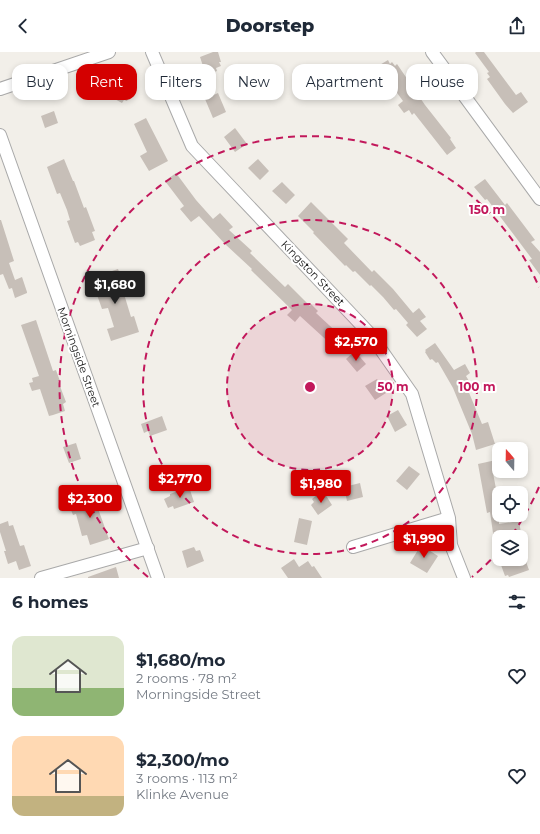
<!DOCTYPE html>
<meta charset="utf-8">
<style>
body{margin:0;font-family:Montserrat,sans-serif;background:#f2f2f3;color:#1f2937;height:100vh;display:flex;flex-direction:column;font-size:15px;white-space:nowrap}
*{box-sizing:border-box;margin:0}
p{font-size:13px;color:#747a83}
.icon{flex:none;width:22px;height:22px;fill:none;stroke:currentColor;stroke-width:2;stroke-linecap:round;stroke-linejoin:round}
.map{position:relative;height:526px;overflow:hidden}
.details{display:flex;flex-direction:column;background:#fff;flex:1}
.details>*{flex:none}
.hud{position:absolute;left:12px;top:12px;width:516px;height:36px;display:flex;gap:8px}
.needle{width:26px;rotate:340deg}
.controls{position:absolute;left:492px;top:390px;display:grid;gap:8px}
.controls a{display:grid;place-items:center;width:36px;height:36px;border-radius:8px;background:#fff;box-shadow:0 2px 6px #0003;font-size:20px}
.price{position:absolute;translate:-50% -34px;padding:0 9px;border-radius:4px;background:#d40000;color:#fff;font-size:13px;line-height:26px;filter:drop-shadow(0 1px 2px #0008)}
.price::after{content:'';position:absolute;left:50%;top:24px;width:12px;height:9px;margin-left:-6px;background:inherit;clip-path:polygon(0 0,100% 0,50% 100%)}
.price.on{background:#222;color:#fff}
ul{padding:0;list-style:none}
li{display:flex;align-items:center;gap:12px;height:100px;padding:0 12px}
li span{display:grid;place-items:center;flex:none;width:112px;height:80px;border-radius:12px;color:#555}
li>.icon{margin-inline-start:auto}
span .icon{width:48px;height:48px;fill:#fffc;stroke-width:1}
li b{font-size:17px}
h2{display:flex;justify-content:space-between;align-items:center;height:48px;padding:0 12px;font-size:17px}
.chip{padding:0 14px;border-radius:12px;background:#fff;box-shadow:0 2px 6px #0003;font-size:14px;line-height:36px}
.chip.on{background:#d40000;color:#fff}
header{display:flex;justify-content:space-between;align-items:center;height:52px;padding:0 12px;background:#fff;font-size:18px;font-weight:800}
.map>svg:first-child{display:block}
</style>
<header><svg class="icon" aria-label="back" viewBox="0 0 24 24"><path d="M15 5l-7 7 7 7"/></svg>Doorstep<svg class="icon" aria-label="share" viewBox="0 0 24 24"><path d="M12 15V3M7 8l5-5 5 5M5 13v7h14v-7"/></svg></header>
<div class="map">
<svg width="540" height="526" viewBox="0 0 540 526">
<rect width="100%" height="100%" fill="#f2efe9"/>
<!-- building -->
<path fill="#c7bfb8" d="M213 0H218L221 10H219L221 14 216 16 217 19 206 23 200 5Z
M476 0H484L516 43 521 40 528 50 513 61 505 52 487 27 490 25 487 21 489 20 475 1Z
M388 8 390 12 392 10 395 14 397 12 425 53 451 86 450 87 456 96 447 103 414 61 412 63 409 58 404 61 398 53 403 49 389 30 387 31 382 24 384 23 378 14Z
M118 24 135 33 127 49 124 48 122 51 111 45 113 42 110 40Z
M218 41 226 60 213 66 205 47Z
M54 59 58 71 45 76 41 64Z
M146 66 168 109 149 119 140 104 147 100 134 72Z
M235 76 247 92 235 100 224 85Z
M64 107 73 129H74L84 156 86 155 95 179 92 180 95 188 80 194 78 190 75 191 67 169 70 168 67 158 60 141 57 142 47 115Z
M258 107 269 119 260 128 248 116Z
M176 121 196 148 213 167 220 161 233 175 229 178 252 199 250 201 285 235 288 232 310 254 311 252 318 259 316 261 343 286 334 295 300 264 295 270 287 263 292 258 251 218 252 217 225 192 199 164 191 170 180 157 184 154 165 129Z
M485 127 505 153 507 151 535 188 531 190 540 200V223L529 208 532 207 487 147 485 148 474 135Z
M282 130 295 143 286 152 272 139Z
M311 150 348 187 344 191 372 220 374 218 393 237 413 261 419 256 426 265 420 269 427 277 417 285 406 273 408 271 396 257 394 258 383 245 371 233 370 234 355 219 353 220 346 213 345 214 313 181 314 180 298 164Z
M0 168H1L14 209 9 211 15 228 22 225 27 240V241L15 246 12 236 9 237 3 222 0 223Z
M118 217 121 225 117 226 122 243 124 242 131 265 134 264 139 280 111 289 107 277 114 275 108 256 102 257 91 226Z
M36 268 53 319 56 318 60 329H58L66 350 63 352 65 359 53 363 49 364 40 337 32 339 29 331 33 330 32 326 39 324 21 273Z
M435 291 454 318 465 312 470 321 466 324 469 329 465 331 482 372 488 370 495 392 476 398 472 382 453 336 438 310 436 311 432 307 430 308 425 300 426 299 425 298Z
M355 299 366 312 357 320 346 307Z
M377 327 386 341 375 348 365 334Z
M398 358 407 373 395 380 387 364Z
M162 364 167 378 150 384 148 379 144 381 141 372Z
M76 391 81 407 69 411 63 395Z
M496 408 499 419 493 421 497 442H499V472L519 469 521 481 515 482V485H499V488H494L490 460 487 461 478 412Z
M409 414 420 422 407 438 396 429Z
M360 431 363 445 347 449 344 435Z
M189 435 194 450 174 457 173 454 168 456 164 447 170 444V442Z
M92 440 109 487 90 493 87 483 82 484 76 462 73 463 69 453 85 447 83 442Z
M318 442 321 445 325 442 332 453 318 463 311 453 314 450 312 447Z
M299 466 312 469 307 493 294 490Z
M8 469 9 474 13 473 20 494 24 493 31 514 19 518 16 509 8 512 4 499H6L0 480V472Z
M421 493 438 504 427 521 410 511Z
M194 495 196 499 200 498 204 509 187 516 182 499Z
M294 507 299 515 308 509 312 515 314 514 322 526H288L281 516Z
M501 507H525L529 518 509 525 508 523 505 524 501 513 503 512Z
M116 515 119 526H88V525Z"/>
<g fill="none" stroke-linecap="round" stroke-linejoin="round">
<!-- street casing -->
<g stroke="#a9a9a9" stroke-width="14">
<path id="street" d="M152 0 192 94 370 282 412 342 449 466 451 493 464 526
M432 0 540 147
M0 37 109 0
M0 83 158 526
M353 495 449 466
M41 526 148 496"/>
</g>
<!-- street -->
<use href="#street" stroke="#fff" stroke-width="12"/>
</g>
<!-- distance rings -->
<circle cx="310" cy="335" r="83" fill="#c2185b" fill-opacity=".12"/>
<g fill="none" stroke="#c2185b" stroke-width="2" stroke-dasharray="7 5">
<circle cx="310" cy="335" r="83"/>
<circle cx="310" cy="335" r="167"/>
<path d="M539 435A250 250 0 0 1 511 484M499 499A250 250 0 0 1 472 525M148 525A250 250 0 1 1 539 235"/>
</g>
<g text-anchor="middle" stroke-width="4" stroke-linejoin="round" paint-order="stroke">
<!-- street labels -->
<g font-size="11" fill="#222" stroke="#fff">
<text transform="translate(313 221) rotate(46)" y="4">Kingston Street</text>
<text transform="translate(79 305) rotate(70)" y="4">Morningside Street</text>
</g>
</g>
<circle cx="310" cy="335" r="6" fill="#c2185b" stroke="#fff" stroke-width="2"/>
<g font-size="12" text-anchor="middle" font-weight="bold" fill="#c2185b" stroke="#fff" stroke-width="4" stroke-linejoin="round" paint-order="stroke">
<text x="487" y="162">150 m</text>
<text x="393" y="339">50 m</text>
<text x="477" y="339">100 m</text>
</g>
</svg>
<div class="controls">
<a><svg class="needle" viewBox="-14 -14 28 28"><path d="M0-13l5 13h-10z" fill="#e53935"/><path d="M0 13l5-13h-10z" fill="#747a83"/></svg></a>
<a><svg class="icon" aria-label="locate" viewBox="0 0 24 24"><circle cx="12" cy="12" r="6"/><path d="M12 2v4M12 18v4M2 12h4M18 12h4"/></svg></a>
<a><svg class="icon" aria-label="layers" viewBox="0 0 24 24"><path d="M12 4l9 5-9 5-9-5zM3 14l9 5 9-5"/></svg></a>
</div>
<b class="price on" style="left:115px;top:253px">$1,680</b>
<b class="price" style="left:356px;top:310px">$2,570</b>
<b class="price" style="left:180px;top:447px">$2,770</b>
<b class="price" style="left:321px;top:452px">$1,980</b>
<b class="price" style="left:90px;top:467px">$2,300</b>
<b class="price" style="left:424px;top:507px">$1,990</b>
<div class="hud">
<a class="chip">Buy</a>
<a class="chip on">Rent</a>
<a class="chip">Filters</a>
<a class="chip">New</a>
<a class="chip">Apartment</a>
<a class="chip">House</a>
</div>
</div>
<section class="details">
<h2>6 homes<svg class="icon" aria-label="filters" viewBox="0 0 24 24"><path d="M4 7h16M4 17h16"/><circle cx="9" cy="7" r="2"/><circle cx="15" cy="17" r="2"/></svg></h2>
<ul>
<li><span style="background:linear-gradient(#dfe7d0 65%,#8fb573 0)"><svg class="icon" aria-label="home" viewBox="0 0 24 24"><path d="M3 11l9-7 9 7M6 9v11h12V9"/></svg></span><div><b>$1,680/mo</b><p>2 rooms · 78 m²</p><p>Morningside Street</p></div><svg class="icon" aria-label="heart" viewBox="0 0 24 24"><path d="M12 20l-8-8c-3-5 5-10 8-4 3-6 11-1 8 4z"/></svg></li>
<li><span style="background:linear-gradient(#ffd9b3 75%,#c2b280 0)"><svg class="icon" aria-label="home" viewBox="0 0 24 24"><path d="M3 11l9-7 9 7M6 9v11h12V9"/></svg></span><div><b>$2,300/mo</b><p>3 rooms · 113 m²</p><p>Klinke Avenue</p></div><svg class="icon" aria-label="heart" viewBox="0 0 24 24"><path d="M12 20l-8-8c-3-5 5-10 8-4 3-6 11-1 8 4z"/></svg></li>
</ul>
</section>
